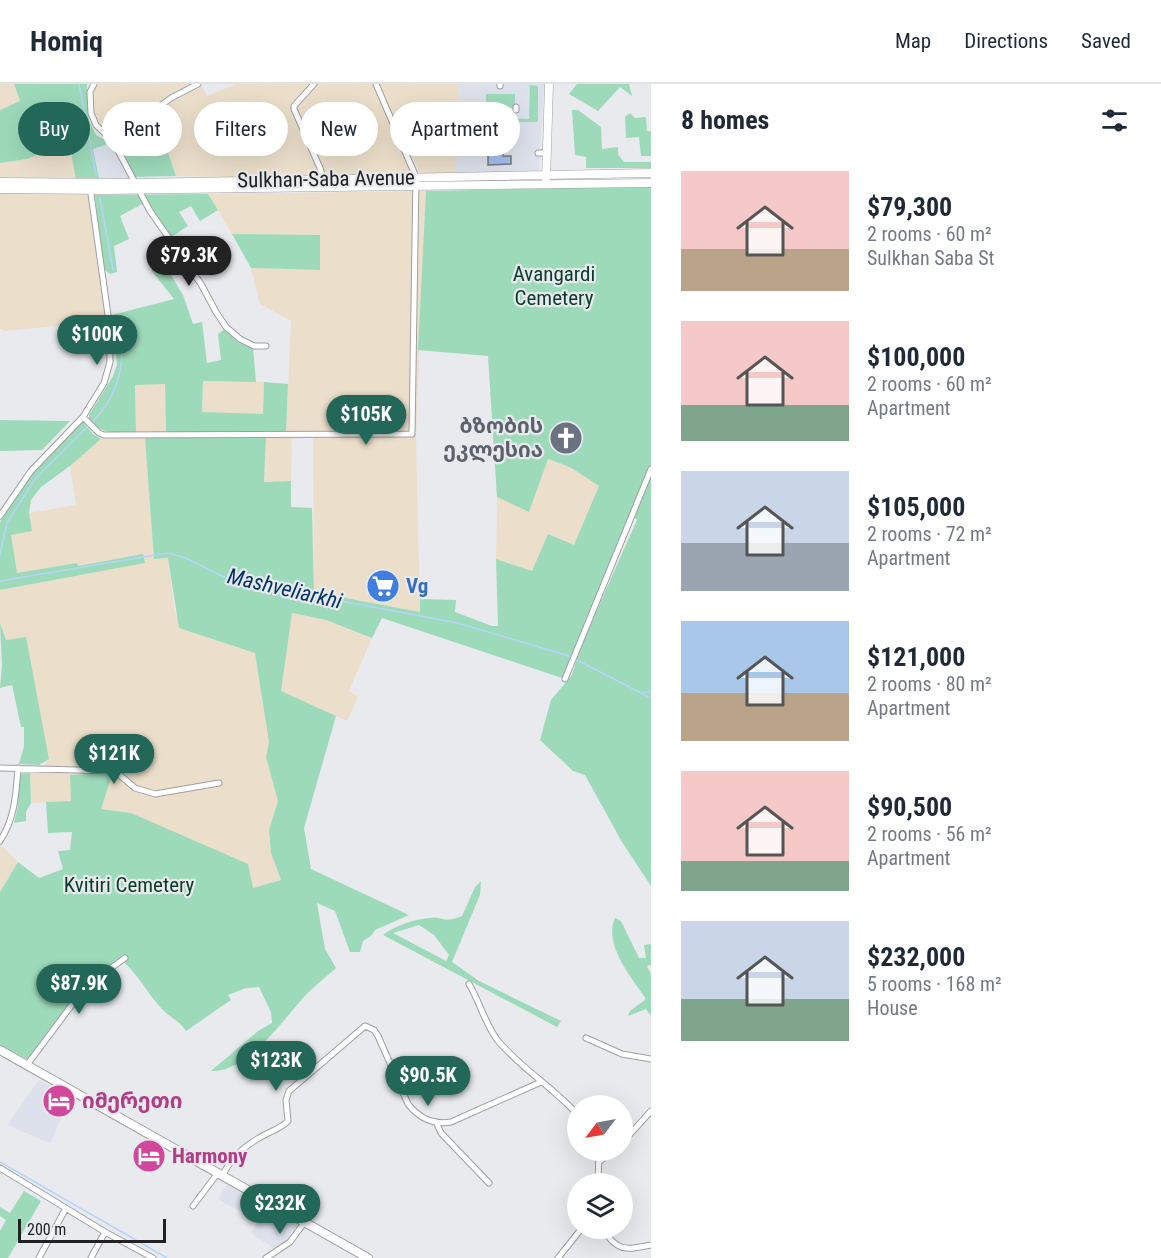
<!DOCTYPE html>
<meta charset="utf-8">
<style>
body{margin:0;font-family:"Roboto Condensed","Noto Sans Georgian",sans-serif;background:#f6f6f7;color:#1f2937;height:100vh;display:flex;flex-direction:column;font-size:22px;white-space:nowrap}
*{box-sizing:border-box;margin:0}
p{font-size:20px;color:#747a83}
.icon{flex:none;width:33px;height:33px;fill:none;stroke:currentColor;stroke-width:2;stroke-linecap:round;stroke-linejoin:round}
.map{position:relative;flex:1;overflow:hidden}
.details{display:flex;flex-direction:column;background:#fff;width:510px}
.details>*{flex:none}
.hud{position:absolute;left:18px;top:18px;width:543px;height:54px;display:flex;gap:12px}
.needle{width:39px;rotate:238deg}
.tools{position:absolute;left:567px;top:1011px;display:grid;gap:12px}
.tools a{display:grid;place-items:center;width:66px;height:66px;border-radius:50%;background:#fff;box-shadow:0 6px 24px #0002;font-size:30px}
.scale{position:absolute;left:18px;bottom:15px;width:148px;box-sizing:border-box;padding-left:6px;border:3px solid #222223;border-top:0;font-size:16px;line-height:21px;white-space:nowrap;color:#222223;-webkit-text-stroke:4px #e9eaed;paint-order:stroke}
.price{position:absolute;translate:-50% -51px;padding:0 14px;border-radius:21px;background:#236758;color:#fff;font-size:20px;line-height:39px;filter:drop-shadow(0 2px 3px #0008)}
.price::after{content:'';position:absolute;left:50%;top:36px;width:18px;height:14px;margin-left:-9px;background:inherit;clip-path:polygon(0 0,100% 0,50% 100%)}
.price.active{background:#222;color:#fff}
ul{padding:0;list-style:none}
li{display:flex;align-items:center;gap:18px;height:150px;padding:0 30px}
li span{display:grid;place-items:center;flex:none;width:168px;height:120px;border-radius:0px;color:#555}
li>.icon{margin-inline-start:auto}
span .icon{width:72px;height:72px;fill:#fffc;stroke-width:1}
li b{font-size:26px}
h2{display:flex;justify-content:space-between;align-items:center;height:72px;padding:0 30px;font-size:26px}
.pill{padding:0 21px;border-radius:27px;background:#fff;box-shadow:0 6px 24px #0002;font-size:21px;line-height:54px}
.pill.active{background:#236758;color:#fff}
header{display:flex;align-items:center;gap:36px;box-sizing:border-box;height:84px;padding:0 30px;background:#fff;border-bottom:2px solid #e0e1e3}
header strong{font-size:28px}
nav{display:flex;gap:33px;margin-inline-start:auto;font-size:21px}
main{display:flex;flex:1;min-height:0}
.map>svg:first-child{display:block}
</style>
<header>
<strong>Homiq</strong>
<nav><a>Map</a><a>Directions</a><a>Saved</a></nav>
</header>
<main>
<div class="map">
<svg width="651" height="1174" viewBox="0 0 651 1174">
<rect width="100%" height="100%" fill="#e9eaed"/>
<!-- built -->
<path fill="#dce1eb" d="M459 0H544L539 88 456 90Z
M111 59 113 62 130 94H99L93 65Z
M39 996 70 1015 50 1059 7 1041Z
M227 1101 298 1140 288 1157 275 1165 251 1149 258 1137 218 1115Z"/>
<!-- industrial -->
<path fill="#ebdfcb" d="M0 0H14L20 17 0 26Z
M97 0H192L167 13 141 31 110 46 105 45 100 41 95 30 93 9Z
M236 0H373L388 29 413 89 223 93 176 92 164 57 171 54 160 25 201 1 207 12Z
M378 0H459L456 90H420Z
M70 58 76 95 0 94V79L27 75Z
M426 107 416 353 420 528 314 508 313 347 286 349 291 237 260 220 251 184 320 186V152L232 150 208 110Z
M0 108 85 109 88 114 106 237 5 247 0 245Z
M203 297 264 298 263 330 202 329Z
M135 300H165L166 348 136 349Z
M292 352 291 397 264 398 266 353Z
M145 354 154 475 168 474 175 529 187 547 255 568 269 658 266 673 278 717 269 746 271 769 281 796 253 804 131 729 100 725 112 691H71V717L31 719 30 689H39L49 674 25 554 6 556 0 539V506L145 479 78 482 77 479 17 490 11 451 29 429 76 421 70 382 101 355Z
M547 375 570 383 600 402 574 461 532 487 496 475 497 413 529 428Z
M292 529 326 536 372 554 349 607 358 613 347 637 280 607Z
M0 760 18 778 0 808Z"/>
<!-- green -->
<path fill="#9ddaba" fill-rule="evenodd" d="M14 0H87L89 36 96 51 111 59 93 65 99 94 76 95 69 58 27 75 0 79V26L20 17Z
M577 0H629L632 12 620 3 598 27 569 10Z
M530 1 538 2V38H506V34L529 35Z
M486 10H515V24H486Z
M160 25 171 54 164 57 176 92 134 93 114 51 151 33Z
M572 26H578L601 43 602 65 618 63V70L624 78H651V84H586V73L575 71Z
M630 29 635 34 646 33 647 47H651V72H641L639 53 626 54 625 33Z
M651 102V802L622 758 585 691 573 687 540 656 551 616 572 591 581 562 637 436 631 429 562 594 382 534 372 554 326 536 292 529 281 607 336 632 304 744 311 785 409 831 375 846 372 851 363 857 360 868H350L335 827 317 819 325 865 336 884C325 894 313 903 304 913 282 937 247 989 211 987L258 947 272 939 271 928 259 903 246 904 228 911 231 916 186 947C180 937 169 933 161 924 148 910 139 892 124 878L129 874 83 899 29 976 0 961V808L18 778 39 794 63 785 58 767 70 766 72 748 48 749 46 718 71 717 70 691 106 689 112 691 101 725 131 729 248 780 253 804 281 796 271 769 269 746 278 717 266 673 269 658 255 569 179 544 168 474 154 475 145 354 266 353 264 398 291 397V423L312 424 314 508 420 528V515L456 516 455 528 492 542H498L496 475 532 487 548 450 574 461 599 402 570 383 548 375 529 428 497 413 488 272 418 266 426 107Z
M208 110 218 126 200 137 191 122 179 128 188 142 171 153 149 119 142 120 120 132 129 155 114 162 117 188 110 190 103 184 95 111Z
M232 150 320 151V186L251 184Z
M163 178 183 211 193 240 202 238 207 279 221 276 218 250 225 245 239 259 253 264 256 298 203 297 202 328 263 330 264 298 288 300 286 349 166 348 165 300 135 301 136 349C119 348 101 351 89 336V331L113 292 117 281 112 231 174 215 151 186Z
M0 336 70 337 42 366 0 367Z
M82 337 93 350 101 355 70 382 41 403 31 416 29 429 32 447 11 451 17 489 77 479 78 482 143 470 145 479 0 506V439L3 431 32 388Z
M0 539 6 556 26 553 49 675 39 681 19 680 24 662V643H21L12 601 0 604 2 581Z
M23 689H30L31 719 26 728V737L14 739 18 722 19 691Z
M481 797 480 811 452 878 479 897 561 937 557 943 383 851C394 842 415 835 429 834 444 832 443 840 462 832L475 803ZM419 841 434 851 449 871 446 877 393 849Z
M615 834 621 837 639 874H646L644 861 651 860V881L647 882 651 890V932L646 925 628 932 630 927 646 915C632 894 603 861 615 834Z
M24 1107 41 1117 8 1174H0V1147L6 1136 0 1132V1123L10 1129Z"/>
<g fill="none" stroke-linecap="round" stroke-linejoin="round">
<!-- stream -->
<path stroke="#b5d4fa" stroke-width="1.5" d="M79 0 96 91
M100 114 113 186
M93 337C122 308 125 274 120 235
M0 470 7 439 35 395 86 344
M0 497 167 469C192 473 211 489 234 497L458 539 569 572
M577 576 641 609 650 607
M641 609 651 614
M0 1078 167 1174"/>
</g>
<!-- building -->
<path fill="#a2bef1" stroke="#77797b" stroke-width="1.5" d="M488 61H503V72H511V80L488 81Z"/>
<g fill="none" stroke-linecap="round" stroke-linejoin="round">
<!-- street casing -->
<g stroke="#9e9fa1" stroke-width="7">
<path id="street" d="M94 0 90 8 91 29 96 41 113 57 150 127 201 200 216 228 226 243 240 255 254 262H266
M314 0 294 22V25L320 84 324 98
M500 2V0
M516 26V23
M108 51 141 36 171 14 198 0
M538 69H547
M83 333 99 349 104 351 412 350 416 93 376 0
M0 432 31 387 83 333 104 299 110 278 109 238 90 103
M565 595 651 385
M0 684 115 687 135 704 155 710 219 699
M0 757C15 734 16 710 18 684
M469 900C480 918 486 943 499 958 523 986 554 1004 578 1031
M586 954 622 970 651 975
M27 981 86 902 125 874
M436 1038 441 1049 489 1099
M622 1059 651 1027
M600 1077 614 1066
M0 1084 105 1148 153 1174
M222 1092C230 1076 243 1063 259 1054 270 1047 279 1046 288 1037L286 1016 289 1007 365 942 374 946 378 952 408 1020C419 1034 433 1041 451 1038L541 998
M598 1100 599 1066
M193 1122 217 1090
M602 1144C617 1168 625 1166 651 1161
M39 1174 66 1124
M91 1174 105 1148
M266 1174 290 1158 304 1139
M558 1174 582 1144"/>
</g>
<!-- secondary casing -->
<g stroke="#9e9fa1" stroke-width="9">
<path id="secondary" d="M546 96 549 0
M0 98 135 99 651 89
M0 105 105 106 651 99"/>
</g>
<!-- primary casing -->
<g stroke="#9e9fa1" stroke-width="10">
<path id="primary" d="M0 966 368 1174"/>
</g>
<!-- street -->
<use href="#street" stroke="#fff" stroke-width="5"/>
<!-- secondary -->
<use href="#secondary" stroke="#fff" stroke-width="8"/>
<!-- primary -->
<use href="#primary" stroke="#fff" stroke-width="8"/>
</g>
<!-- icons -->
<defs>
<g id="church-disc" transform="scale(1.725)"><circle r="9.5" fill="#6b7280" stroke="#e9eaed"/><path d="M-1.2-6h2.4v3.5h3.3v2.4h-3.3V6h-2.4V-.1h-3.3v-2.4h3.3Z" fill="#fff"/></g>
<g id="supermarket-disc" transform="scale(1.725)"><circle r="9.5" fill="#3f7fe0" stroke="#e9eaed"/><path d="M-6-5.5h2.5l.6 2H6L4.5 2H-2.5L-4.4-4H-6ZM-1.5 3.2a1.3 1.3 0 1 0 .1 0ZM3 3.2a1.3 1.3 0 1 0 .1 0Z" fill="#fff"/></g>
<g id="hotel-disc" transform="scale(1.725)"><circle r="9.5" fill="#d1479c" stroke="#e9eaed"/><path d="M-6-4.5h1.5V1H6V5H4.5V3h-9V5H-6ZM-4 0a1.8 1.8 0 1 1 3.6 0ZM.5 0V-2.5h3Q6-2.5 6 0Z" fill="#fff"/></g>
</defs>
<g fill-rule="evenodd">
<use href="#church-disc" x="566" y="354"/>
<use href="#supermarket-disc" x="383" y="502"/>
<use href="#hotel-disc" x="59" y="1017"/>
<use href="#hotel-disc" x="149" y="1072"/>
</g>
<g text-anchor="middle" stroke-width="4.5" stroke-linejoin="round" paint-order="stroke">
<!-- street labels -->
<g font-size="21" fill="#222223" stroke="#e9eaed">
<text transform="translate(326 95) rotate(-1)" y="7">Sulkhan-Saba Avenue</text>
</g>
<!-- park labels -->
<g font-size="21" fill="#083d28" stroke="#e9eaed">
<text x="554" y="197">Avangardi<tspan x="554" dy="24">Cemetery</tspan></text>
<text x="129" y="808">Kvitiri Cemetery</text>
</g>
<!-- worship labels -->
<g font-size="21" font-weight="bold" fill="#5b616d" stroke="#e9eaed" text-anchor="end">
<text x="543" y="349">ბზობის<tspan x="543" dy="24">ეკლესია</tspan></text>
</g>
<!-- shop labels -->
<g font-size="21" font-weight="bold" fill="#366cbe" stroke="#e9eaed" text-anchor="start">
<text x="406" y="509">Vg</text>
</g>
<!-- hotel labels -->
<g font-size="21" font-weight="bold" fill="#b23c85" stroke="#e9eaed" text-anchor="start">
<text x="82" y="1024">იმერეთი</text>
<text x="172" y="1079">Harmony</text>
</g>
<!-- water labels -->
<g font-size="22" font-style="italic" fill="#00356c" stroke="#e9eaed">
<text transform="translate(285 504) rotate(13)" y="8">Mashveliarkhi</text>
</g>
</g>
</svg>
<div class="tools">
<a><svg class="needle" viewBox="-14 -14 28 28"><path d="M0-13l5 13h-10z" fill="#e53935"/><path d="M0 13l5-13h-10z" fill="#747a83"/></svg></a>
<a><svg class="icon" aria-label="layers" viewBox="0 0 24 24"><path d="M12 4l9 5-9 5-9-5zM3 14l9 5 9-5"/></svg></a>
</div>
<div class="scale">200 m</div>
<b class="price active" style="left:189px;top:203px">$79.3K</b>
<b class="price" style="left:97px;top:282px">$100K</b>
<b class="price" style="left:366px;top:362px">$105K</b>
<b class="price" style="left:114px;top:701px">$121K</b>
<b class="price" style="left:79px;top:931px">$87.9K</b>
<b class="price" style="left:276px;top:1008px">$123K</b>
<b class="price" style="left:428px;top:1023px">$90.5K</b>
<b class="price" style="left:280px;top:1151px">$232K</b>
<div class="hud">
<a class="pill active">Buy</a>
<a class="pill">Rent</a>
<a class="pill">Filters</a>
<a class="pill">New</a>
<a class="pill">Apartment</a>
</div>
</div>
<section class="details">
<h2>8 homes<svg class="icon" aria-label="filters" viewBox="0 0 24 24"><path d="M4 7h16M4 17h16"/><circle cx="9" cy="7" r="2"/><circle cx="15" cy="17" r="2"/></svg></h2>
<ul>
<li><span style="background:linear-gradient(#f6c9c9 65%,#b9a48a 0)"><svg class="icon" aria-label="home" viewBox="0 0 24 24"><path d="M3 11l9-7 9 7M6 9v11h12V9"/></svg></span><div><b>$79,300</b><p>2 rooms · 60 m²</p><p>Sulkhan Saba St</p></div></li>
<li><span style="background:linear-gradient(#f6c9c9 70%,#7fa58c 0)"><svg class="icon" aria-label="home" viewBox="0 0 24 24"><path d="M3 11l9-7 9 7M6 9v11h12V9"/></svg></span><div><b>$100,000</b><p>2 rooms · 60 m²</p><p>Apartment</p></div></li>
<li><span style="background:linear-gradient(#c9d6e8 60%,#9aa5b1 0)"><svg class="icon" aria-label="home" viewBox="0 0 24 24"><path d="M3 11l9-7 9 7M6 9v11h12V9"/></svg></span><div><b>$105,000</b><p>2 rooms · 72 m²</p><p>Apartment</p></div></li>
<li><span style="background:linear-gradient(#a9c7e8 60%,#b9a48a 0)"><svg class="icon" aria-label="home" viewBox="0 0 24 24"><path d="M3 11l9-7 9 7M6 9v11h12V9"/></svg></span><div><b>$121,000</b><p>2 rooms · 80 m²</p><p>Apartment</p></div></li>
<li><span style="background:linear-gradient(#f6c9c9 75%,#7fa58c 0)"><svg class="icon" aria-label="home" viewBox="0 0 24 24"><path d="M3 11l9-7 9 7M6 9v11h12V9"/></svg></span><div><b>$90,500</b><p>2 rooms · 56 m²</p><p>Apartment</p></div></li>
<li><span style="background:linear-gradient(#c9d6e8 65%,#7fa58c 0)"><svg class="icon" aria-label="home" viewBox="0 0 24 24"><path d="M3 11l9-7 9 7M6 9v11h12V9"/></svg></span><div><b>$232,000</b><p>5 rooms · 168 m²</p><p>House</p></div></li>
</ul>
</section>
</main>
